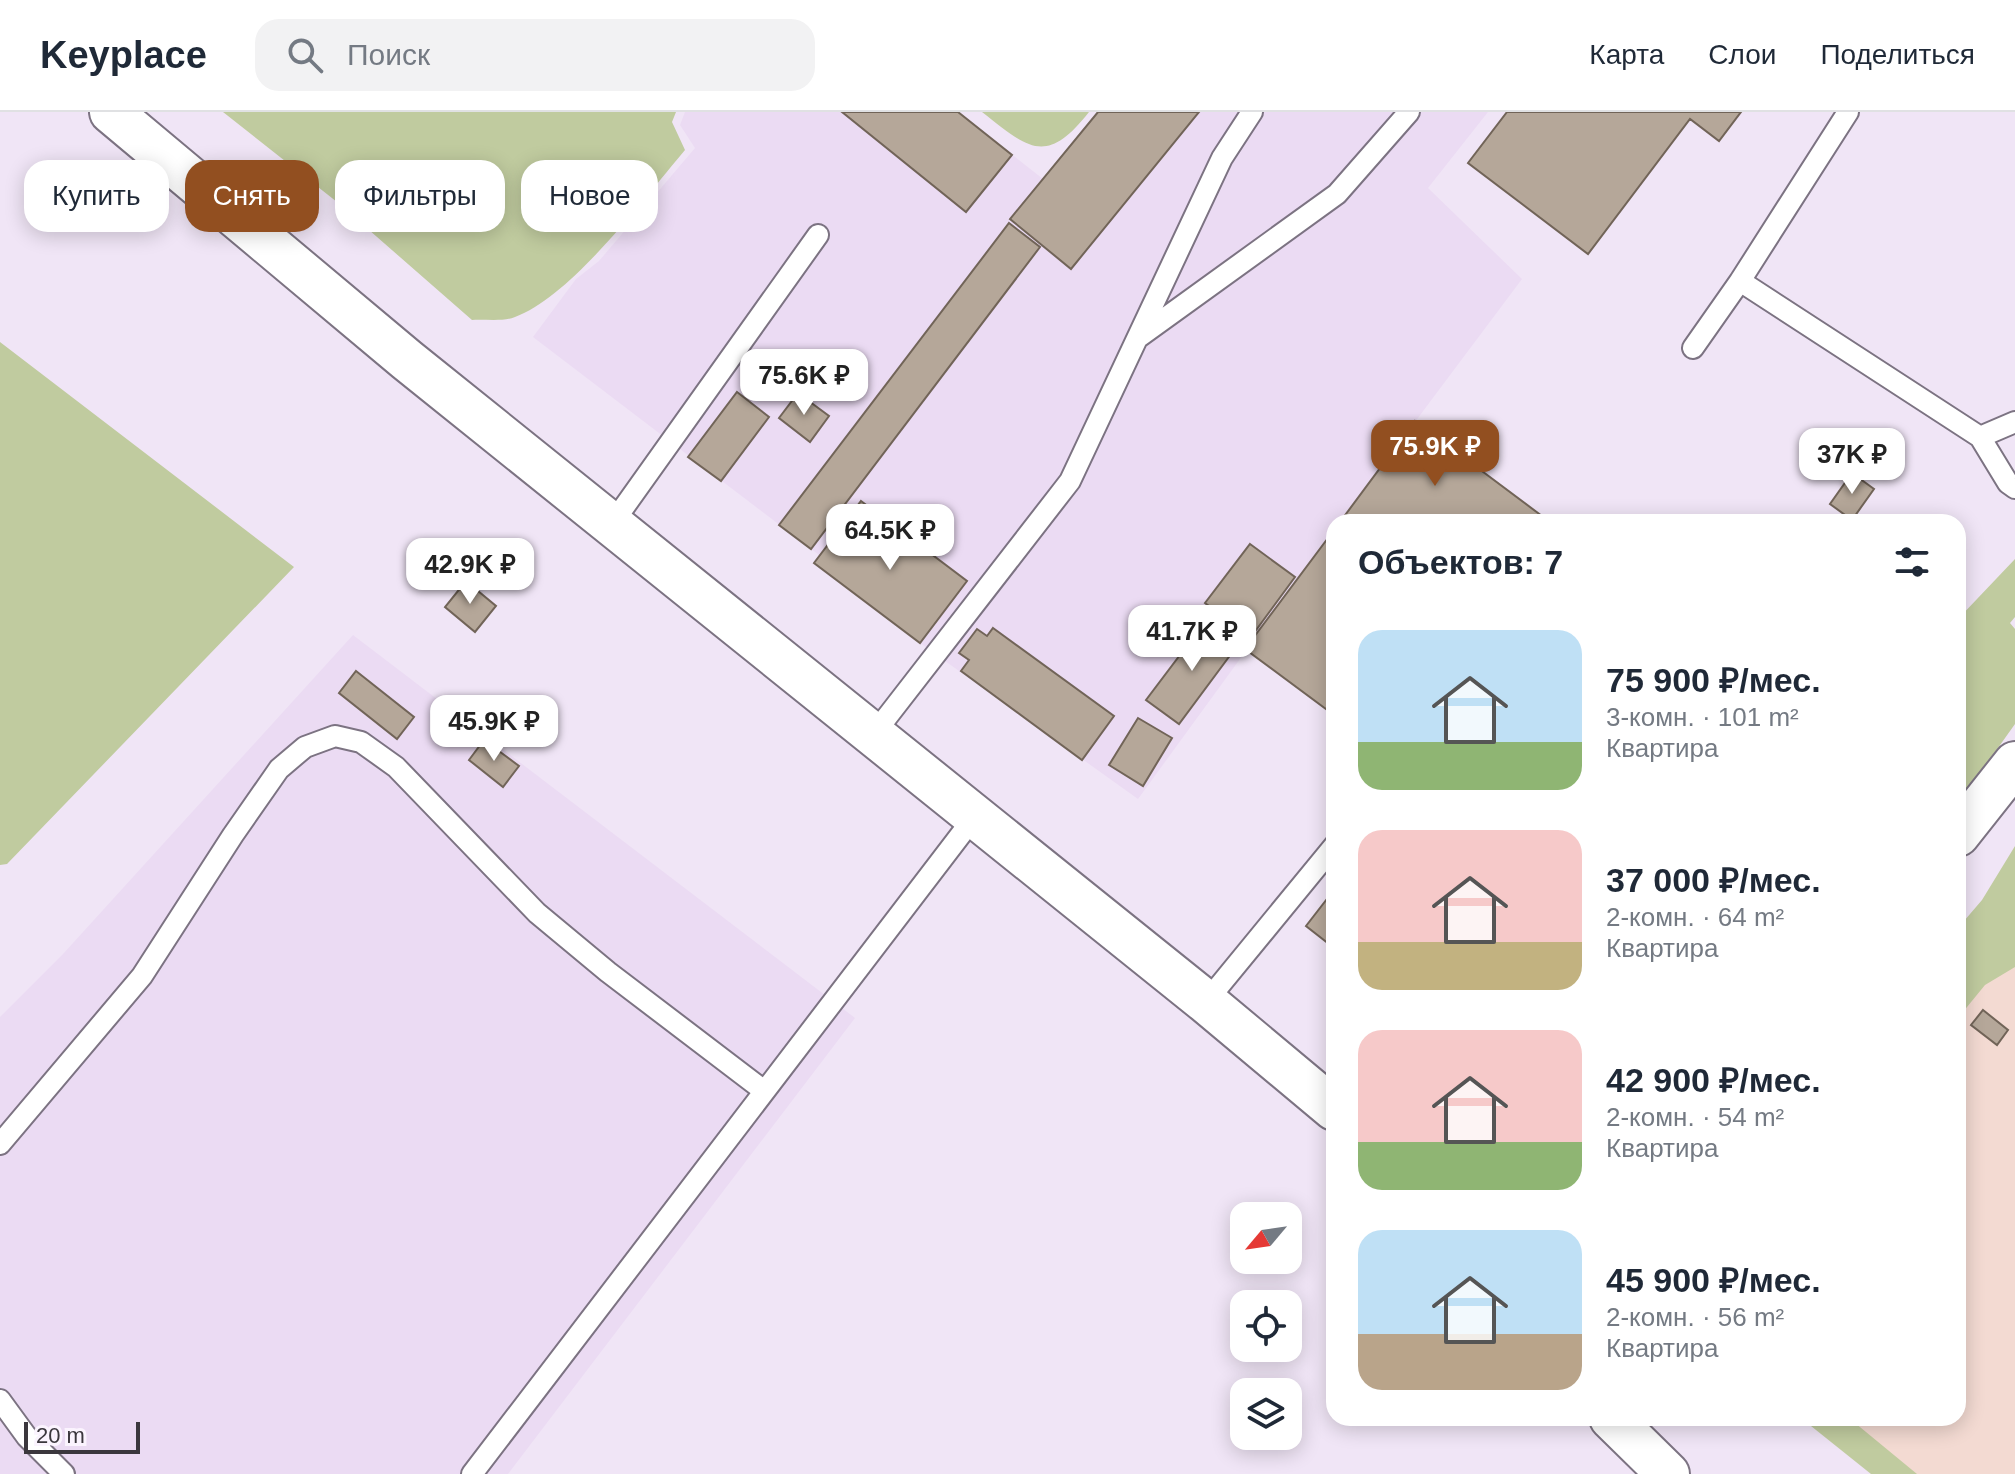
<!DOCTYPE html>
<html lang="ru">
<meta charset="utf-8">
<style>
body{margin:0;font-family:Helvetica,sans-serif;background:#f2f2f3;color:#1f2937;height:100vh;display:flex;flex-direction:column;font-size:30px;white-space:nowrap}
*{box-sizing:border-box;margin:0}
p{font-size:26px;color:#747a83}
.icon{flex:none;width:44px;height:44px;fill:none;stroke:currentColor;stroke-width:2;stroke-linecap:round;stroke-linejoin:round}
.map{position:relative;flex:1;overflow:hidden}
.sheet{position:absolute;left:1326px;top:402px;width:640px;height:912px;display:flex;flex-direction:column;background:#fff;border-radius:24px;box-shadow:0 4px 20px #0003}
.sheet>*{flex:none}
.top-card{position:absolute;left:24px;top:48px;width:760px;height:72px;display:flex;gap:16px}
.needle{width:52px;rotate:241deg}
.buttons{position:absolute;left:1230px;top:1090px;display:grid;gap:16px}
.buttons a{display:grid;place-items:center;width:72px;height:72px;border-radius:16px;background:#fff;box-shadow:0 4px 20px #0003;font-size:40px}
.scale{position:absolute;left:24px;bottom:20px;width:116px;box-sizing:border-box;padding-left:8px;border:4px solid #3b373d;border-top:0;font-size:22px;line-height:28px;white-space:nowrap;color:#3b373d;-webkit-text-stroke:6px #fbf4fe;paint-order:stroke}
.price{position:absolute;translate:-50% -68px;padding:0 18px;border-radius:16px;background:#fff;color:#222;font-size:26px;line-height:52px;filter:drop-shadow(0 2px 4px #0008)}
.price::after{content:'';position:absolute;left:50%;top:48px;width:24px;height:18px;margin-left:-12px;background:inherit;clip-path:polygon(0 0,100% 0,50% 100%)}
.price.active{background:#924f20;color:#fff}
ul{padding:0;list-style:none}
li{display:flex;align-items:center;gap:24px;height:200px;padding:0 32px}
li span{display:grid;place-items:center;flex:none;width:224px;height:160px;border-radius:24px;color:#555}
li>.icon{margin-inline-start:auto}
span .icon{width:96px;height:96px;fill:#fffc;stroke-width:1}
li b{font-size:34px}
h2{display:flex;justify-content:space-between;align-items:center;height:96px;padding:0 32px;font-size:34px}
.pill{padding:0 28px;border-radius:24px;background:#fff;box-shadow:0 4px 20px #0003;font-size:28px;line-height:72px}
.pill.active{background:#924f20;color:#fff}
header{display:flex;align-items:center;gap:48px;box-sizing:border-box;height:112px;padding:0 40px;background:#fff;border-bottom:2px solid #e0e1e3}
header strong{font-size:38px}
nav{display:flex;gap:44px;margin-inline-start:auto;font-size:28px}
.search{width:560px;height:72px;background:#f2f2f3;display:flex;align-items:center;gap:20px;box-sizing:border-box;padding:0 28px;border-radius:24px;color:#747a83;font-size:30px}
.map>svg:first-child{display:block}
</style>
<header>
<strong>Keyplace</strong>
<div class="search"><svg class="icon" aria-label="search" viewBox="0 0 24 24"><circle cx="10" cy="10" r="6"/><path d="M15 15l6 6"/></svg>Поиск</div>
<nav><a>Карта</a><a>Слои</a><a>Поделиться</a></nav>
</header>
<div class="map">
<svg width="2015" height="1362" viewBox="0 0 2015 1362">
<rect width="100%" height="100%" fill="#f0e5f6"/>
<!-- commercial -->
<path fill="#f3dad2" d="M2015 755V1362H1891L1821 1306H1958V827Z"/>
<!-- built -->
<path fill="#ebdbf3" d="M685 0H958L1043 67 1098 0H1488L1428 76 1522 167 1340 410H1334V418L1138 687 920 531 814 451 819 443 533 225 576 167 599 149 695 36 680 13Z
M353 523 855 906 508 1362H0V905L63 842Z"/>
<!-- green -->
<path fill="#c0cb9f" d="M223 0H676L672 10 685 38C645 85 572 184 515 205 503 210 485 207 472 208L337 90Z
M982 0H1089C1046 55 1028 36 982 0Z
M0 230 294 455 7 752 0 753Z
M2015 447V505L2010 511 2015 517V612L1958 692V507Z
M2015 734V855L1985 873 1958 906V816L1982 788Z
M1801 1306H1849L1917 1362H1871Z"/>
<!-- building -->
<path fill="#b5a799" stroke="#716458" stroke-width="2" d="M842 0H958L1012 43 966 100Z
M1098 0H1199L1071 157 1010 107Z
M1507 0H1741L1719 29 1690 7 1588 142 1468 51Z
M1009 111 1040 135 811 437 779 413Z
M737 280 769 305 721 369 688 345Z
M798 281 829 304 810 330 779 306Z
M1415 309 1550 410H1340Z
M1852 361 1874 377 1852 408 1830 392Z
M861 389 967 469 920 531 814 451Z
M1334 418V603L1245 537Z
M1250 432 1295 465 1251 525 1205 491Z
M466 469 496 494 475 520 445 495Z
M1205 510 1237 534 1179 612 1146 588Z
M993 516 1114 604 1082 648 961 559 969 548 959 541 977 517 987 524Z
M356 559 414 605 397 627 339 581Z
M1138 606 1172 626 1143 674 1109 653Z
M484 628 519 654 503 675 469 648Z
M1334 778V836L1306 814Z
M1983 898 2008 918 1997 933 1971 913Z"/>
<g fill="none" stroke-linecap="round" stroke-linejoin="round">
<!-- lane casing -->
<g stroke="#7c7382" stroke-width="24">
<path id="lane" d="M1848 0 1740 169 1980 325 2008 371 2015 376
M1139 225 1337 82 1409 0
M1693 236 1740 169
M1980 325 2015 310
M612 412 818 123
M873 623 1070 369 1222 46 1252 0
M1206 890 1334 734
M0 1032 142 864 233 723 279 657 305 635 335 624 361 630 396 655 537 801 608 860 763 978
M0 1288 27 1325 64 1362
M472 1362 975 704"/>
</g>
<!-- street casing -->
<g stroke="#7c7382" stroke-width="46">
<path id="street" d="M111 0 407 248 1206 890 1334 997
M1958 723 2015 651
M1611 1306 1668 1362"/>
</g>
<!-- lane -->
<use href="#lane" stroke="#fff" stroke-width="20"/>
<!-- street -->
<use href="#street" stroke="#fff" stroke-width="42"/>
</g>
</svg>
<div class="buttons">
<a><svg class="needle" viewBox="-14 -14 28 28"><path d="M0-13l5 13h-10z" fill="#e53935"/><path d="M0 13l5-13h-10z" fill="#747a83"/></svg></a>
<a><svg class="icon" aria-label="locate" viewBox="0 0 24 24"><circle cx="12" cy="12" r="6"/><path d="M12 2v4M12 18v4M2 12h4M18 12h4"/></svg></a>
<a><svg class="icon" aria-label="layers" viewBox="0 0 24 24"><path d="M12 4l9 5-9 5-9-5zM3 14l9 5 9-5"/></svg></a>
</div>
<div class="scale">20 m</div>
<b class="price" style="left:804px;top:305px">75.6K ₽</b>
<b class="price active" style="left:1435px;top:376px">75.9K ₽</b>
<b class="price" style="left:1852px;top:384px">37K ₽</b>
<b class="price" style="left:890px;top:460px">64.5K ₽</b>
<b class="price" style="left:470px;top:494px">42.9K ₽</b>
<b class="price" style="left:1192px;top:561px">41.7K ₽</b>
<b class="price" style="left:494px;top:651px">45.9K ₽</b>
<div class="top-card">
<a class="pill">Купить</a>
<a class="pill active">Снять</a>
<a class="pill">Фильтры</a>
<a class="pill">Новое</a>
</div>
<section class="sheet">
<h2>Объектов: 7<svg class="icon" aria-label="filters" viewBox="0 0 24 24"><path d="M4 7h16M4 17h16"/><circle cx="9" cy="7" r="2"/><circle cx="15" cy="17" r="2"/></svg></h2>
<ul>
<li><span style="background:linear-gradient(#bfe0f5 70%,#8fb573 0)"><svg class="icon" aria-label="home" viewBox="0 0 24 24"><path d="M3 11l9-7 9 7M6 9v11h12V9"/></svg></span><div><b>75 900 ₽/мес.</b><p>3-комн. · 101 m²</p><p>Квартира</p></div></li>
<li><span style="background:linear-gradient(#f6c9c9 70%,#c2b280 0)"><svg class="icon" aria-label="home" viewBox="0 0 24 24"><path d="M3 11l9-7 9 7M6 9v11h12V9"/></svg></span><div><b>37 000 ₽/мес.</b><p>2-комн. · 64 m²</p><p>Квартира</p></div></li>
<li><span style="background:linear-gradient(#f6c9c9 70%,#8fb573 0)"><svg class="icon" aria-label="home" viewBox="0 0 24 24"><path d="M3 11l9-7 9 7M6 9v11h12V9"/></svg></span><div><b>42 900 ₽/мес.</b><p>2-комн. · 54 m²</p><p>Квартира</p></div></li>
<li><span style="background:linear-gradient(#bfe0f5 65%,#b9a48a 0)"><svg class="icon" aria-label="home" viewBox="0 0 24 24"><path d="M3 11l9-7 9 7M6 9v11h12V9"/></svg></span><div><b>45 900 ₽/мес.</b><p>2-комн. · 56 m²</p><p>Квартира</p></div></li>
</ul>
</section>
</div>
